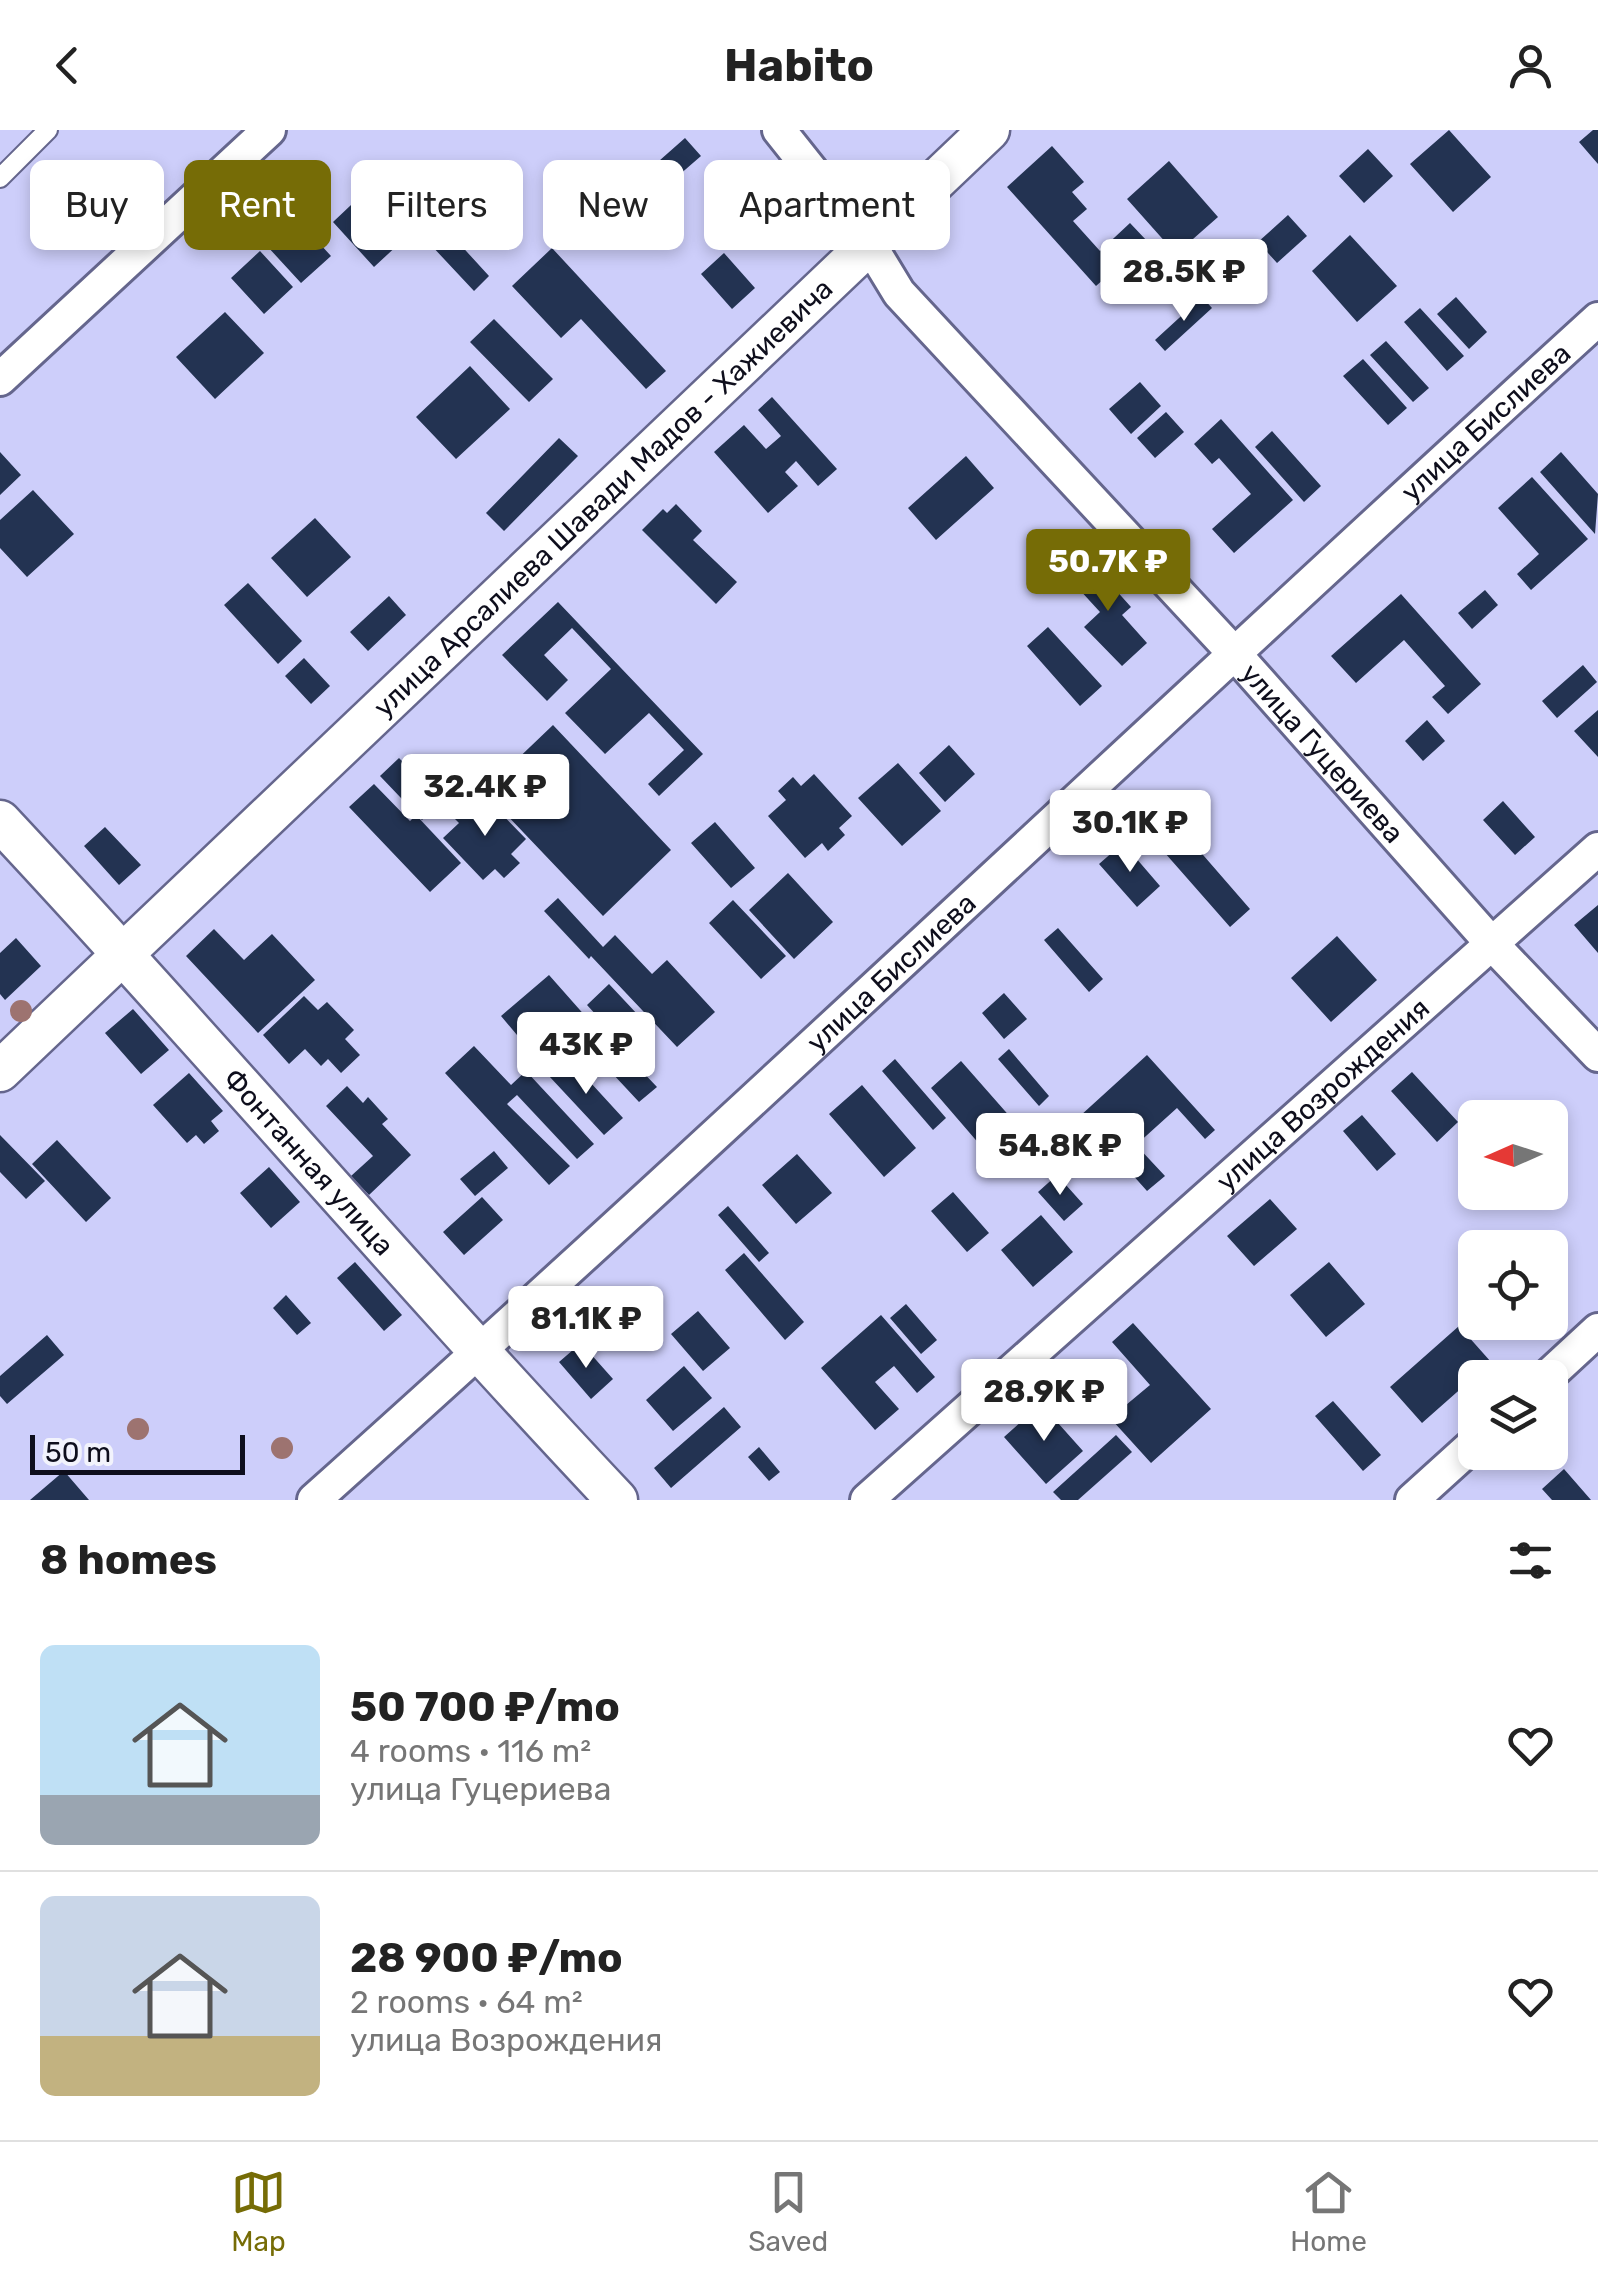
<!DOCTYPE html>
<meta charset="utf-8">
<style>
body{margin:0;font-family:Rubik,sans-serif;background:#f2f2f2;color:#222;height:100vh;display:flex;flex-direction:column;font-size:38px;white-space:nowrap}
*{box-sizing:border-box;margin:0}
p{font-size:32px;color:#767676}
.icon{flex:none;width:55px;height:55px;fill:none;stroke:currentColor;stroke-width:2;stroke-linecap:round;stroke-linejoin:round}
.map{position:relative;height:1370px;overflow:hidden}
.side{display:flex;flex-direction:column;background:#fff;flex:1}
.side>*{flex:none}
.banner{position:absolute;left:30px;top:30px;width:1000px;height:90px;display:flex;gap:20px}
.needle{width:65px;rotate:267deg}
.tools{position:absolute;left:1458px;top:970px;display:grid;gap:20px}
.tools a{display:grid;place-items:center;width:110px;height:110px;border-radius:15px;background:#fff;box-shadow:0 5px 15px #0003;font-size:50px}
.scale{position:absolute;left:30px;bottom:25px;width:215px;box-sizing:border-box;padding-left:10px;border:5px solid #0e0e1c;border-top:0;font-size:28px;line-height:35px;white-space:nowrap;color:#0e0e1c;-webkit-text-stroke:8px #f2f3fc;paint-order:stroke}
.price{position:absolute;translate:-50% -85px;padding:0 22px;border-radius:10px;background:#fff;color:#222;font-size:32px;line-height:65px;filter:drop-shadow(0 2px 5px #0008)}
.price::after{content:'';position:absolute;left:50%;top:60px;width:30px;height:22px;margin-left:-15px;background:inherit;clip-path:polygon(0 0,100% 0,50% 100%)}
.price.on{background:#766c06;color:#fff}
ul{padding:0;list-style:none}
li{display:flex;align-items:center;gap:30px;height:250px;padding:0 40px}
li+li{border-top:2px solid #e0e0e0}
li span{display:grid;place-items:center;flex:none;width:280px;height:200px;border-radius:15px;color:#555}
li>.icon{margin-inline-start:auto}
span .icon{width:120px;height:120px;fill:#fffc;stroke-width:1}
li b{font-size:42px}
h2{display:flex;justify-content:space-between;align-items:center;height:120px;padding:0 40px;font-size:42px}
.tag{padding:0 35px;border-radius:15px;background:#fff;box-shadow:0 5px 15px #0003;font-size:35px;line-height:90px}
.tag.on{background:#766c06;color:#fff}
header{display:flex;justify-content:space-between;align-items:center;height:130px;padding:0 40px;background:#fff;font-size:45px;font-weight:700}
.menu{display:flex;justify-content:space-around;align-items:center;height:140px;border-top:2px solid #e0e0e0;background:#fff;font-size:28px;color:#767676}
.menu a{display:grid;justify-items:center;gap:5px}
.menu .on{color:#766c06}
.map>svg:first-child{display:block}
</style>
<header><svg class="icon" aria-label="back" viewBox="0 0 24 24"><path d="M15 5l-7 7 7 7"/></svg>Habito<svg class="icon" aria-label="person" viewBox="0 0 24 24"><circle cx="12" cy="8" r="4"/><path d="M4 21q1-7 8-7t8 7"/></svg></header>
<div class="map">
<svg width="1598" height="1370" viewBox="0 0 1598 1370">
<rect width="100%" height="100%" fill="#cdcefa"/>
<!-- building -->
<path fill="#233352" d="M1449 0 1491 47 1453 82 1410 34Z
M1593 0H1598V34L1579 12Z
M685 8 701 26 641 78 625 61Z
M1052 16 1084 52 1072 62 1087 79 1073 91 1100 121 1130 93 1147 111 1096 156 1007 57Z
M1368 19 1393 46 1364 73 1339 46Z
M1169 31 1218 87 1176 124 1127 69Z
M421 38 441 59 427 72 407 51Z
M386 42 428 87 374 137 333 92Z
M749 69 766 88 730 119 714 100Z
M794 71 817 97 798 114 775 89Z
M1288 85 1307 106 1277 133 1258 112Z
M296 88 331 126 301 153 267 116Z
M446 99 489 146 474 161 430 114Z
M1350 105 1397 156 1357 192 1312 141Z
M552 118 666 241 646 259 581 189 561 208 512 156Z
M260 121 293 157 264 184 231 148Z
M724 123 755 158 732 179 701 144Z
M1202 167 1212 178 1165 221 1155 210Z
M1456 167 1487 202 1469 219 1437 184Z
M1420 178 1464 226 1447 241 1404 192Z
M225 182 264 223 215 269 176 227Z
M494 189 553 249 529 272 470 212Z
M1386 211 1429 258 1413 272 1370 225Z
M1363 229 1407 278 1388 295 1343 246Z
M470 236 510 279 456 329 416 287Z
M1140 252 1161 276 1131 304 1109 279Z
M772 267 837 339 818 356 796 331 785 342 798 356 768 383 714 322 744 295 766 319 781 306 758 280Z
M1166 282 1184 302 1155 328 1137 308Z
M1221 289 1293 370 1234 423 1212 399 1251 364 1219 328 1212 334 1194 314Z
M1272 301 1321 356 1304 372 1255 317Z
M559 308 578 326 504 401 486 383Z
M0 322 21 345 0 365Z
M1561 322 1598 364 1595 404 1540 342Z
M966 326 994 358 936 410 908 378Z
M1532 347 1588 409 1531 460 1517 444 1539 424 1498 378Z
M33 360 74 404 27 447 0 418V390Z
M676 374 702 401 693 410 737 452 716 474 642 400 663 379 667 383Z
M315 388 351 427 307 467 271 428Z
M1087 428 1131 477 1122 485 1147 513 1122 536 1084 497 1100 482 1067 446Z
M248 453 302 511 278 534 224 475Z
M1485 460 1498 475 1472 499 1458 483Z
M1401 464 1481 554 1448 584 1432 567 1445 556 1404 510 1356 553 1331 526Z
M389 466 406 485 368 521 350 502Z
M558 472 703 624 659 666 648 654 684 620 649 583 605 624 565 583 611 539 572 498 544 525 568 550 547 571 502 525Z
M1048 497 1102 556 1080 576 1027 516Z
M304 528 330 556 311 574 285 546Z
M1583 535 1597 552 1557 588 1542 571Z
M1598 580V627L1574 601Z
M1427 590 1445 611 1423 631 1405 611Z
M553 595 671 720 603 786 484 661Z
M949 615 975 644 945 672 919 643Z
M399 628 441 671 422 690 380 646Z
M898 633 941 681 902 716 858 668Z
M814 644 852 686 839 698 845 705 828 721 822 713 805 728 768 686 786 670 778 661 793 647 801 656Z
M374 654 410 691 416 685 461 733 430 762 349 677Z
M485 667 526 709 511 724 520 733 504 748 495 739 483 750 443 708 459 693 451 685 467 670 474 677Z
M1503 671 1535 707 1515 725 1483 690Z
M1164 680 1250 779 1230 797 1143 698Z
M715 692 755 738 731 758 691 713Z
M105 697 141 735 119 755 84 716Z
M1123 713 1160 756 1137 777 1099 734Z
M788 743 833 792 794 829 749 780Z
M558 768 603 817 615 805 652 844 667 830 715 882 677 917 591 826 589 829 544 781Z
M733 770 786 826 761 849 709 793Z
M1598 775V823L1574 795Z
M1058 798 1103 849 1089 862 1044 810Z
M214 799 244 830 272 804 315 850 258 903 186 826Z
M1337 806 1377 850 1331 892 1291 848Z
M16 808 41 836 5 870 0 864V823Z
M549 845 587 888 538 930 501 886Z
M609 854 653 901 630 922 587 875Z
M1004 863 1027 889 1004 909 982 883Z
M304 866 318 880 327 872 354 900 345 909 360 925 341 943 328 929 321 936 305 919 289 934 263 905Z
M133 879 169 920 141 944 105 903Z
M600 897 657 957 639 972 584 913Z
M474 916 511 955 526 941 594 1014 577 1029 517 965 507 974 570 1036 549 1055 445 943Z
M1009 919 1049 966 1039 976 998 929Z
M1147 925 1215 1000 1205 1009 1177 978 1136 1015 1165 1046 1147 1061 1080 986Z
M568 928 623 988 604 1005 549 946Z
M895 929 946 988 933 1000 882 941Z
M961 931 1012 989 981 1016 931 958Z
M1412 942 1458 992 1437 1012 1391 961Z
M189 943 223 981 211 991 219 1001 204 1014 196 1005 187 1013 153 975Z
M862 955 916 1018 884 1047 829 984Z
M347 956 363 973 368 967 388 989 382 994 411 1025 369 1065 351 1046 373 1026 326 976Z
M1362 985 1396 1024 1377 1041 1343 1001Z
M0 1005 45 1051 26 1069 0 1042Z
M57 1010 111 1068 86 1092 32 1034Z
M494 1021 508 1038 475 1066 460 1049Z
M797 1024 832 1063 796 1094 762 1055Z
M269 1037 300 1072 271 1098 240 1063Z
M1057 1045 1083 1074 1064 1091 1038 1062Z
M953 1062 989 1103 967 1122 931 1081Z
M482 1067 503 1090 464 1125 443 1102Z
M1270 1069 1297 1099 1254 1136 1227 1106Z
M728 1076 769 1123 759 1132 718 1085Z
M1041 1085 1073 1122 1033 1157 1001 1120Z
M744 1123 804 1192 785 1210 725 1140Z
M355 1132 402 1185 384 1201 337 1148Z
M1329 1132 1365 1174 1326 1207 1290 1165Z
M286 1165 311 1193 297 1205 273 1178Z
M906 1174 937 1210 921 1224 890 1188Z
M698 1181 730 1218 703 1241 671 1204Z
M881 1185 935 1247 917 1263 894 1236 875 1252 899 1279 875 1300 821 1238Z
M1133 1193 1211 1279 1151 1333 1073 1247 1088 1233 1126 1275 1150 1255 1112 1212Z
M1459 1196 1491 1232 1422 1293 1390 1257Z
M47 1205 64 1225 7 1274 0 1266V1246Z
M581 1213 613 1249 591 1269 559 1232Z
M684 1236 712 1268 673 1301 646 1270Z
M1333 1271 1381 1325 1363 1341 1315 1286Z
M1041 1274 1083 1321 1046 1354 1004 1307Z
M724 1277 741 1297 671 1358 654 1338Z
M1116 1305 1132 1322 1078 1370H1061L1053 1362Z
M759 1317 780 1342 769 1351 748 1327Z
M1564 1339 1591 1370H1552L1542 1359Z
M64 1341 89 1370H30Z"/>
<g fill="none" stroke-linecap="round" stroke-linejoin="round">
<!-- service casing -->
<g stroke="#65668d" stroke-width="22">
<path id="service" d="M0 48 48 0"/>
</g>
<!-- minor casing -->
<g stroke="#65668d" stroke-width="38">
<g id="minor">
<path id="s1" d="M779 0 868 112 899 163 1233 522 1493 815 1598 925"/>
<path d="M0 249 269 0"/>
<path d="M1546 1248 1598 1200"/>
<path id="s2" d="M314 1370C747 982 1168 581 1598 189"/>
<path id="s3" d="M867 1370 1598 719"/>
<path d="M1412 1370 1475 1313"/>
</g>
</g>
<!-- tertiary casing -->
<g stroke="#65668d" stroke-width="45">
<g id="tertiary">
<path id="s4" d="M0 691C209 914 407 1148 617 1370"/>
<path id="s5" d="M0 941 989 0"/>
</g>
</g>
<!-- service -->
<use href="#service" stroke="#fff" stroke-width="18"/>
<!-- minor -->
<use href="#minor" stroke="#fff" stroke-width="32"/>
<!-- tertiary -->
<use href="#tertiary" stroke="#fff" stroke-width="40"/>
</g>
<!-- trees -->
<g fill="#9d7370">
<circle cx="21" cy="881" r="11"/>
<circle cx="138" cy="1299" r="11"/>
<circle cx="282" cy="1318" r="11"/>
</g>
<g text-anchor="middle" stroke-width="10" stroke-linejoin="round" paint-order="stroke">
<!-- street labels -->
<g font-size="28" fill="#0e0e1c" stroke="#f2f3fc">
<text dy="10" stroke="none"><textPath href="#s2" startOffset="1592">улица Бислиева</textPath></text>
<text dy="10" stroke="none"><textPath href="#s5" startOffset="832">улица Арсалиева Шавади Мадов - Хажиевича</textPath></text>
<text dy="10" stroke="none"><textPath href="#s1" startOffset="828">улица Гуцериева</textPath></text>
<text dy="10" stroke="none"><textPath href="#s2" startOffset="782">улица Бислиева</textPath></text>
<text dy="10" stroke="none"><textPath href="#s3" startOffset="610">улица Возрождения</textPath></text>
<text dy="10" stroke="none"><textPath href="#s4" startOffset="460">Фонтанная улица</textPath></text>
</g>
</g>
</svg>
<div class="tools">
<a><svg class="needle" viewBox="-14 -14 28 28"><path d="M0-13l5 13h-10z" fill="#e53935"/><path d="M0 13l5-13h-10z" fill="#767676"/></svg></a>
<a><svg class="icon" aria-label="locate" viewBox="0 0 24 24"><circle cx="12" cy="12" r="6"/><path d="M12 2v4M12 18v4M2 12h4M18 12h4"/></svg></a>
<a><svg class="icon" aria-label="layers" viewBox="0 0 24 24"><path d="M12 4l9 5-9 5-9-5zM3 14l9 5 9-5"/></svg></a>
</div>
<div class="scale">50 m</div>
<b class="price" style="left:1184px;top:194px">28.5K ₽</b>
<b class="price on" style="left:1108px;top:484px">50.7K ₽</b>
<b class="price" style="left:485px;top:709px">32.4K ₽</b>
<b class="price" style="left:1130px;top:745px">30.1K ₽</b>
<b class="price" style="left:586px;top:967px">43K ₽</b>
<b class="price" style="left:1060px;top:1068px">54.8K ₽</b>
<b class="price" style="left:586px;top:1241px">81.1K ₽</b>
<b class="price" style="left:1044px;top:1314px">28.9K ₽</b>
<div class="banner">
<a class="tag">Buy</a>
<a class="tag on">Rent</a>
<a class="tag">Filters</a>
<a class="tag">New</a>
<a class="tag">Apartment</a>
</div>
</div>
<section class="side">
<h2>8 homes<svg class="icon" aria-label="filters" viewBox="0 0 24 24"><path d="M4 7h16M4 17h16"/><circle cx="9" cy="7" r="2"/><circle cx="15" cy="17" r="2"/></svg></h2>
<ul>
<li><span style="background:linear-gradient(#bfe0f5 75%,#9aa5b1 0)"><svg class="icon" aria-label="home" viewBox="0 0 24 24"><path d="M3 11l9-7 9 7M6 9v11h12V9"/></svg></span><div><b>50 700 ₽/mo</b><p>4 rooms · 116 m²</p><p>улица Гуцериева</p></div><svg class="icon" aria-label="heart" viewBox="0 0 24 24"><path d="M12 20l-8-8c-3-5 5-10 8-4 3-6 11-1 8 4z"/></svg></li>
<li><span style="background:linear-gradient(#c9d6e8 70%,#c2b280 0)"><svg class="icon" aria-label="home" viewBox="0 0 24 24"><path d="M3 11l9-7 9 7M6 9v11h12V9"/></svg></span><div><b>28 900 ₽/mo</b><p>2 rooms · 64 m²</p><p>улица Возрождения</p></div><svg class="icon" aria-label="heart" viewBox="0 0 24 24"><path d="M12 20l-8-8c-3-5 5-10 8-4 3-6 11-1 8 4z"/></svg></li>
</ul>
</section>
<nav class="menu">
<a class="on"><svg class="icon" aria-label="map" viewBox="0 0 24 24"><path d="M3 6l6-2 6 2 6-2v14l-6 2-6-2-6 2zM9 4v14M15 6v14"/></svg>Map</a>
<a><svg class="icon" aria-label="saved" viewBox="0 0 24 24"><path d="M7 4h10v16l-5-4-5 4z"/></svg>Saved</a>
<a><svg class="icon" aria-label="home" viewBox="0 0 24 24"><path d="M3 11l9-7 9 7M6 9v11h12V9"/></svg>Home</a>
</nav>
